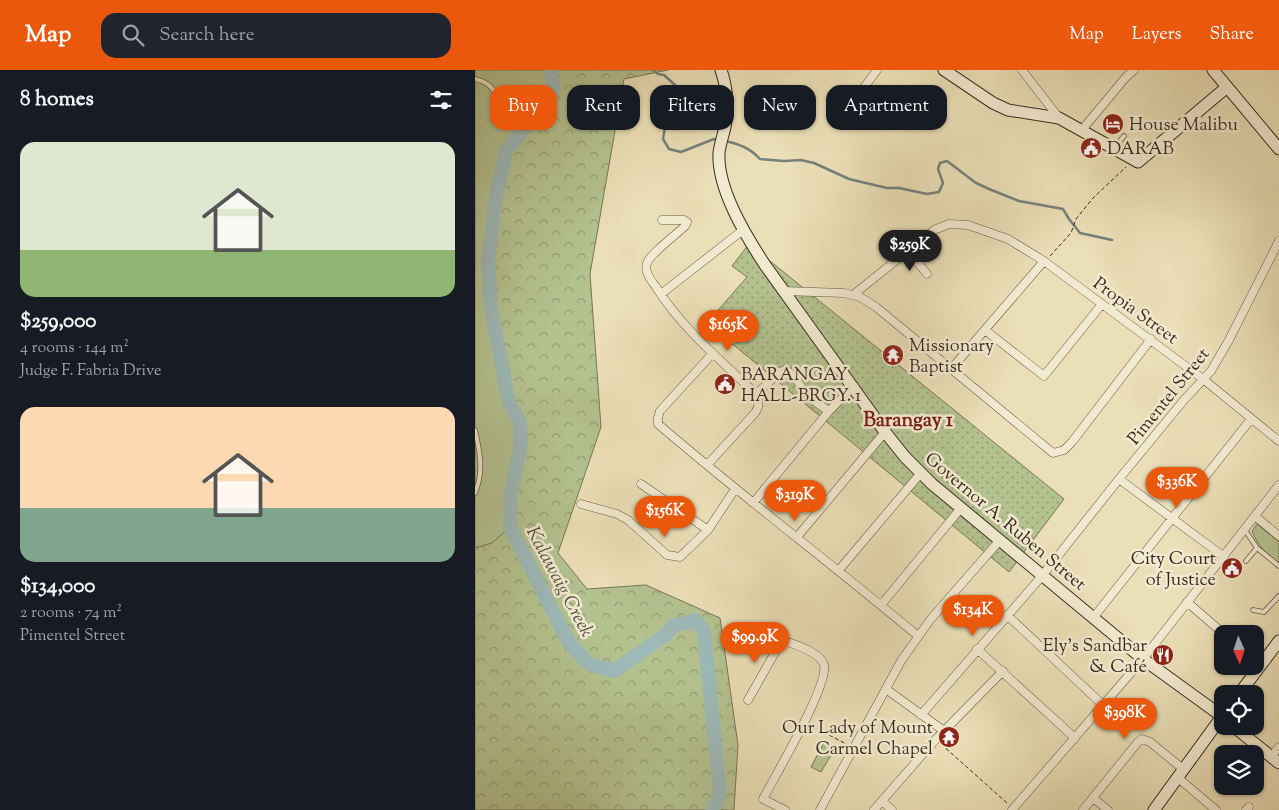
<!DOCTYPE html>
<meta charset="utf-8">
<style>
body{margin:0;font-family:"Sorts Mill Goudy",serif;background:#20242c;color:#f1f3f6;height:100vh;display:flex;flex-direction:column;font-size:19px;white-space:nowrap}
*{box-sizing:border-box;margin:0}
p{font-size:16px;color:#9ea1a6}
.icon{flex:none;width:28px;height:28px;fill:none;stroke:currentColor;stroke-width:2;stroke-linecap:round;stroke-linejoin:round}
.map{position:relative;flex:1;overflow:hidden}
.sheet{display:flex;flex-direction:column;background:#171b24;width:475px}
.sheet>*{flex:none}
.top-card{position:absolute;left:15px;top:15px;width:475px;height:45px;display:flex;gap:10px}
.needle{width:32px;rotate:177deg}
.controls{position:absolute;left:739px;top:555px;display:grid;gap:10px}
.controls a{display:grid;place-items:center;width:50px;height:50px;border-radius:10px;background:#171b24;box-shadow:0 1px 4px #0004;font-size:25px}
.price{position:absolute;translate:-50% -42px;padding:0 11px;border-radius:18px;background:#ea580c;color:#fff;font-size:16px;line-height:32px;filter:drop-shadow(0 1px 2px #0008)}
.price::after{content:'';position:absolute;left:50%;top:30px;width:15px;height:11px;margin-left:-8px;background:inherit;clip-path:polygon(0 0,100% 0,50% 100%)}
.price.active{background:#222;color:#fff}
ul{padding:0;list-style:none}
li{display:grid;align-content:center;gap:10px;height:265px;padding:0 20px}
li span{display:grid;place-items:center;height:155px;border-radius:15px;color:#555}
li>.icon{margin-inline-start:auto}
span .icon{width:90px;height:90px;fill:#fffc;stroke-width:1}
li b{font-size:21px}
h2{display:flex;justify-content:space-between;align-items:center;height:60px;padding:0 20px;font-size:21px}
.chip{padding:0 18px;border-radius:15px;background:#171b24;box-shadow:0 1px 4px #0004;font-size:18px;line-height:45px}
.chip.active{background:#ea580c;color:#fff}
header{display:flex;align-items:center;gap:30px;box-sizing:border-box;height:70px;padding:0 25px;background:#ea580c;color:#fff}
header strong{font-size:24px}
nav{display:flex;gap:28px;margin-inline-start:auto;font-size:18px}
.search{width:350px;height:45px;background:#20242c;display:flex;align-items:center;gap:12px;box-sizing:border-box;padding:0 18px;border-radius:15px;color:#9ea1a6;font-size:19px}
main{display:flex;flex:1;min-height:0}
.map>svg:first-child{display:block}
</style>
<header>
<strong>Map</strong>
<div class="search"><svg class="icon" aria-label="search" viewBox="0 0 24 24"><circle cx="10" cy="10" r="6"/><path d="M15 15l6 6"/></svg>Search here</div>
<nav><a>Map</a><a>Layers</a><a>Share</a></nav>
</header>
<main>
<section class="sheet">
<h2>8 homes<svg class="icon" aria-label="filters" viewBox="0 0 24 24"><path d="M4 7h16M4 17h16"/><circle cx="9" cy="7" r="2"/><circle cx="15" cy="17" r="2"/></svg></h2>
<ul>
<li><span style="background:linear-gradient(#dfe7d0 70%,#8fb573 0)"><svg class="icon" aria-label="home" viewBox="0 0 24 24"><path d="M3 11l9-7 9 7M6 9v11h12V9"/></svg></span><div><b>$259,000</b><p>4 rooms · 144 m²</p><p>Judge F. Fabria Drive</p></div></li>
<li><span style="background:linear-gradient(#ffd9b3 65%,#7fa58c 0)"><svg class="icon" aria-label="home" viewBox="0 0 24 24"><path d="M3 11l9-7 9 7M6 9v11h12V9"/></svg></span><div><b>$134,000</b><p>2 rooms · 74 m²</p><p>Pimentel Street</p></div></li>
</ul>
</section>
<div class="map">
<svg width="804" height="740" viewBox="0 0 804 740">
<defs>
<pattern id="grass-dots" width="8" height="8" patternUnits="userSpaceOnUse" patternTransform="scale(1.25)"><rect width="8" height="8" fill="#b4c290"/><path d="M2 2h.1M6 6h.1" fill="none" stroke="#939e75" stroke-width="1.8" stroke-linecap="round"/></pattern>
<pattern id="forest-crowns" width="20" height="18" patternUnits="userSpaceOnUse" patternTransform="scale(1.25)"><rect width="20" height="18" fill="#b4c290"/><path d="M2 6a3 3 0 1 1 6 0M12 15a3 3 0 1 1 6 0" fill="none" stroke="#939e75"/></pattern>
</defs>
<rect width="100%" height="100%" fill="#ebdfb7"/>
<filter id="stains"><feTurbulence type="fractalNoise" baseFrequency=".004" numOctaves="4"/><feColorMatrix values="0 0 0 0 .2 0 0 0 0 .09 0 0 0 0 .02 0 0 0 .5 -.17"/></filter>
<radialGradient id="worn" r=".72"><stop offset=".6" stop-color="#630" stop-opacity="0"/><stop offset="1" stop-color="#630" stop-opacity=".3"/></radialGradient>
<!-- grass -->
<path fill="url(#grass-dots)" stroke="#777658" d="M274 174 589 429 534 502 232 253 272 207 257 196Z"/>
<!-- forest -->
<path fill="url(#forest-crowns)" stroke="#777658" d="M0 0H193L149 9 115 204 126 357 83 483 112 519 171 515 245 548 263 675 259 740H0Z"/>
<!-- park -->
<path fill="#b4c290" stroke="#777658" d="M0 0H76L79 17 73 36 52 55 31 81 20 132 13 190 16 240 28 301 34 333 45 352 46 374 36 421 35 457 17 473 0 478Z
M782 454 804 472V494C791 484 783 476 777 461Z
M350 671 361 677 346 702 336 697Z"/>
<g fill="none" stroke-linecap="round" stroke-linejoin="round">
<!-- stream -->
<path stroke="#75817c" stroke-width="2.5" d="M178 0 183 4 189 5 200 15 201 28 190 57 188 69 194 79 206 82 239 69 244 70
M250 71C264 74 275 78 285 89L309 91 326 90 339 93 374 109 412 118H424L452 124 464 122 468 113 463 99 465 93 472 91 501 113 514 119 544 131 588 139 594 149 605 163 637 170"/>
<!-- river -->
<path stroke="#9dbab9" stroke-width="14" d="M76 0 79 17 73 36 52 55 31 81 20 132 13 190 16 240 28 301 34 333 45 352 46 374 36 421 35 457 94 573 114 594 139 601 189 566 198 556 220 550 229 562 245 722 238 740"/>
<!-- lane casing -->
<g stroke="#665846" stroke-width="5.5">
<path id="lane" d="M0 9C12 12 17 16 23 28
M640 77 649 66
M0 360C5 382 9 402 0 423
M770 460 782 478 804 496
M771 491 782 478
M778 540 789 542 804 526"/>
</g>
<!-- street casing -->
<g stroke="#665846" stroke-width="9">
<path id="street" d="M547 0 584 48
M365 50 402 0
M606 61 651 7 659 0
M187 150H209L212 152 210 156C203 163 174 185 172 193 169 202 176 210 181 217 207 258 242 287 277 320 284 328 286 334 280 343L232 395
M430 183 438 187 452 204
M309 221 369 223 385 227 401 237 578 383 589 380 597 372 676 269
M186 224 268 160
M378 225 459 160 474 154 493 155 533 169 569 191 728 309 804 371
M510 260 569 306 627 234
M238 283 185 341 183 348V354C268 427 357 494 443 566
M477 298 569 191
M281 324 305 302 310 300C320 303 324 316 331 323 338 331 346 336 354 341
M644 409 748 486
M166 414 233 460
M278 433 354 341 379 316
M106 434 142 444 153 450 192 485 205 487 233 460 260 419
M780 446 804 466
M322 467 410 362
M364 500 445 404
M712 532 749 564
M406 535 486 438
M532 545 629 636
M618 548 776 349
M502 579 600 668
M411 619 469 661
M273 630 307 570C318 574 346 582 349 595 354 615 300 706 288 729L310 740
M446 645 567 506 644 409 709 330 736 301 754 270 804 171
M796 687 804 677
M702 707 741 740
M618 728 633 740
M407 731 417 740
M345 740 426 591 455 550 525 470
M399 740 461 669 528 601
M537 740 668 589 804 415
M608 740 663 672 667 669 675 672 708 699
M771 740 774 737"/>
</g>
<!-- secondary casing -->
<g stroke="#3a2b20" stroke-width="13">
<path id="secondary" d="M246 0C252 17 254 39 250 57 248 66 245 74 244 83 242 119 271 166 290 195L410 362 430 387 457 414 668 589 748 647
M469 0 518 33 533 40 584 48 663 92 752 17
M738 0 804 79
M764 624 804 571
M758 656 804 693
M679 740 748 645"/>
</g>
<!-- path -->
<path stroke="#3a2b20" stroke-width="1" stroke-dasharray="4 2.5" stroke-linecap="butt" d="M575 186 596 163 601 149 618 128 651 97
M337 656 373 675
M466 674 532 733"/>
<!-- lane -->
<use href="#lane" stroke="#f2ead0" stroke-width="4"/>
<!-- street -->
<use href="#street" stroke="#f2ead0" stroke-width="8"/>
<!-- secondary -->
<use href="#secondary" stroke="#f2ead0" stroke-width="11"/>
</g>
<!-- icons -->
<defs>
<g id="hotel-disc" transform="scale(1.125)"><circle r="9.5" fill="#8f2418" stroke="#f2ead0"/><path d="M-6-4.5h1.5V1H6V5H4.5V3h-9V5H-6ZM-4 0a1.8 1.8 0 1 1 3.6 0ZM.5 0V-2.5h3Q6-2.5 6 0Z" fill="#fff"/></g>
<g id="civic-disc" transform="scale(1.125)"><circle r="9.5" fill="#8f2418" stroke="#f2ead0"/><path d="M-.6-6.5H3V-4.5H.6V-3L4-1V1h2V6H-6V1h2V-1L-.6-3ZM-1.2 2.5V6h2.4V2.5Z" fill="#fff"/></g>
<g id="temple-disc" transform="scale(1.125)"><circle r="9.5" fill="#8f2418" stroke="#f2ead0"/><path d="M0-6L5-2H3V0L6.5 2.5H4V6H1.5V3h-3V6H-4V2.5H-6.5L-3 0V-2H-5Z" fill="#fff"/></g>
<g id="restaurant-disc" transform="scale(1.125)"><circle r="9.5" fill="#8f2418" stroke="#f2ead0"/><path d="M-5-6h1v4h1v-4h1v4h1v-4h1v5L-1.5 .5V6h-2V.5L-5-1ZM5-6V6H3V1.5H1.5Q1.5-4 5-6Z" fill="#fff"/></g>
</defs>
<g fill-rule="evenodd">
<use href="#hotel-disc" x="638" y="54"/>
<use href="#civic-disc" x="616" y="78"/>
<use href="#temple-disc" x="418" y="285"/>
<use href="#civic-disc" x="250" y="314"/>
<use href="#civic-disc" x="757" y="498"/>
<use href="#restaurant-disc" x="688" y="585"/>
<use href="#temple-disc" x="474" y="667"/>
</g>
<g text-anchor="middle" stroke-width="5" stroke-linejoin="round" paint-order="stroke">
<!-- poi labels -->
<g font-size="18" fill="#3a2b20" stroke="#f2ead0" text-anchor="start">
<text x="654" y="60">House Malibu</text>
<text x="632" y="84">DARAB</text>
<text x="434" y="281">Missionary<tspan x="434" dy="21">Baptist</tspan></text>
<text x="266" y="310">BARANGAY<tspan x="266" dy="21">HALL-BRGY. 1</tspan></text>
<text x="741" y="494" text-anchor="end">City Court<tspan x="741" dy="21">of Justice</tspan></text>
<text x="672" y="581" text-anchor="end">Ely’s Sandbar<tspan x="672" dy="21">&amp; Café</tspan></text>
<text x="458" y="663" text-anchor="end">Our Lady of Mount<tspan x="458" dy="21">Carmel Chapel</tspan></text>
</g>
<!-- street labels -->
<g font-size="18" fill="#3a2b20" stroke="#f2ead0">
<text transform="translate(661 240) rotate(36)" y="6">Propia Street</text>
<text transform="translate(693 326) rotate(-51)" y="6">Pimentel Street</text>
<text transform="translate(531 451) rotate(40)" y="6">Governor A. Ruben Street</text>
</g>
<!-- water labels -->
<g font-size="19" font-style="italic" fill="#534f46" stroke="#f2ead0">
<text transform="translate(86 511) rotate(62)" y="7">Kalawaig Creek</text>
</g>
<!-- quarter labels -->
<g font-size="20" font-weight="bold" fill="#7a1f14" stroke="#f2ead0">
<text x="433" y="356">Barangay 1</text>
</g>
</g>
<rect width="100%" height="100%" filter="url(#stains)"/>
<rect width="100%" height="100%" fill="url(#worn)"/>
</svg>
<div class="controls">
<a><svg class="needle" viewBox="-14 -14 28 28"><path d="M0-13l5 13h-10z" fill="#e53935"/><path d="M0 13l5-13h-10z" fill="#9ea1a6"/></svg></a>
<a><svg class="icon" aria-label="locate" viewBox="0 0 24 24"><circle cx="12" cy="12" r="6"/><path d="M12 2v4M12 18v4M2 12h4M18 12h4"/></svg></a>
<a><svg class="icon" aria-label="layers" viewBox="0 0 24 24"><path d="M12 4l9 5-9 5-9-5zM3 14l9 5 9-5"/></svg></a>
</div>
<b class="price active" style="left:435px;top:202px">$259K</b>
<b class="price" style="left:253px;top:282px">$165K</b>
<b class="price" style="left:702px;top:439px">$336K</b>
<b class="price" style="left:320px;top:452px">$319K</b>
<b class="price" style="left:190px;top:468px">$156K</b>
<b class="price" style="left:498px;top:567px">$134K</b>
<b class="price" style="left:280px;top:594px">$99.9K</b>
<b class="price" style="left:650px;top:670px">$398K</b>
<div class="top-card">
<a class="chip active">Buy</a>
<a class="chip">Rent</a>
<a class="chip">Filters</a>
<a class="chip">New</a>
<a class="chip">Apartment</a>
</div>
</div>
</main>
